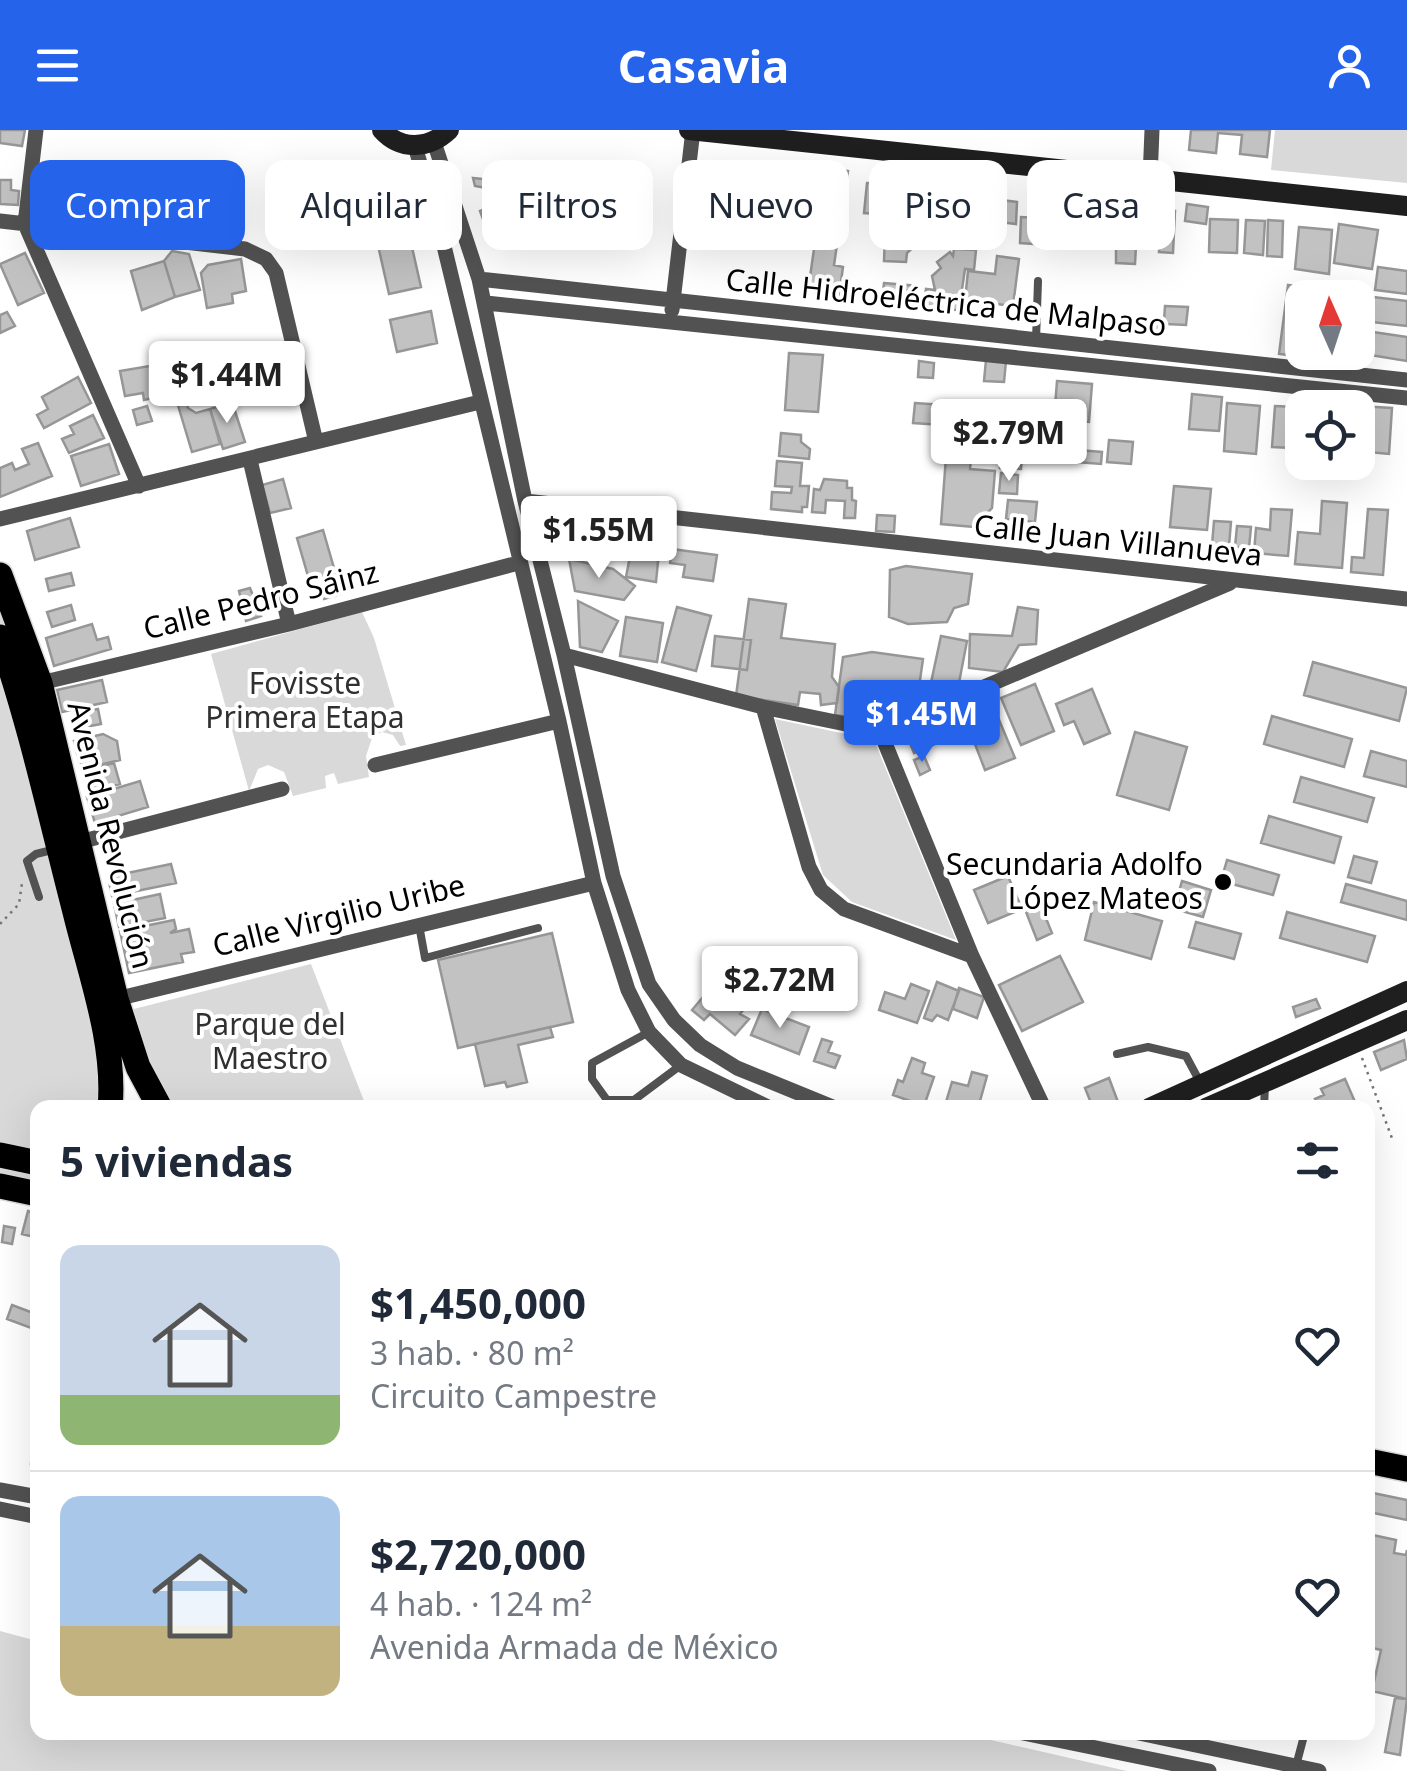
<!DOCTYPE html>
<html lang="es">
<meta charset="utf-8">
<style>
body{margin:0;font-family:"Noto Sans",sans-serif;background:#f2f2f3;color:#1f2937;height:100vh;display:flex;flex-direction:column;font-size:38px;white-space:nowrap}
*{box-sizing:border-box;margin:0}
p{font-size:32px;color:#747a83}
.icon{flex:none;width:55px;height:55px;fill:none;stroke:currentColor;stroke-width:2;stroke-linecap:round;stroke-linejoin:round}
.map{position:relative;flex:1;overflow:hidden}
.sheet{position:absolute;left:30px;top:970px;width:1345px;height:640px;display:flex;flex-direction:column;background:#fff;border-radius:20px;box-shadow:0 10px 40px #0002}
.sheet>*{flex:none}
.guide{position:absolute;left:30px;top:30px;width:1348px;height:90px;display:flex;gap:20px}
.needle{width:65px;rotate:357deg}
.controls{position:absolute;left:1285px;top:150px;display:grid;gap:20px}
.controls a{display:grid;place-items:center;width:90px;height:90px;border-radius:20px;background:#fff;box-shadow:0 10px 40px #0002;font-size:50px}
.price{position:absolute;translate:-50% -85px;padding:0 22px;border-radius:10px;background:#fff;color:#222;font-size:32px;line-height:65px;filter:drop-shadow(0 2px 5px #0008)}
.price::after{content:'';position:absolute;left:50%;top:60px;width:30px;height:22px;margin-left:-15px;background:inherit;clip-path:polygon(0 0,100% 0,50% 100%)}
.price.active{background:#2563eb;color:#fff}
ul{padding:0;list-style:none}
li{display:flex;align-items:center;gap:30px;height:250px;padding:0 30px}
li+li{border-top:2px solid #e0e1e3}
li span{display:grid;place-items:center;flex:none;width:280px;height:200px;border-radius:20px;color:#555}
li>.icon{margin-inline-start:auto}
span .icon{width:120px;height:120px;fill:#fffc;stroke-width:1}
li b{font-size:42px}
h2{display:flex;justify-content:space-between;align-items:center;height:120px;padding:0 30px;font-size:42px}
.pill{padding:0 35px;border-radius:20px;background:#fff;box-shadow:0 10px 40px #0002;font-size:35px;line-height:90px}
.pill.active{background:#2563eb;color:#fff}
header{display:flex;justify-content:space-between;align-items:center;height:130px;padding:0 30px;background:#2563eb;color:#fff;font-size:45px;font-weight:700}
.map>svg:first-child{display:block}
</style>
<header><svg class="icon" aria-label="menu" viewBox="0 0 24 24"><path d="M4 6h16M4 12h16M4 18h16"/></svg>Casavia<svg class="icon" aria-label="person" viewBox="0 0 24 24"><circle cx="12" cy="8" r="4"/><path d="M4 21q1-7 8-7t8 7"/></svg></header>
<div class="map">
<svg width="1407" height="1641" viewBox="0 0 1407 1641">
<rect width="100%" height="100%" fill="#fff"/>
<!-- green -->
<path fill="#d9d9d9" d="M1275 0H1407V53L1271 40Z
M0 447 126 881 311 834 364 971 353 978 172 977 135 915 102 977 38 978 37 1073 0 1065Z
M362 482 374 508 406 615 400 616 393 605 382 602 373 605 366 626 369 647 338 654 334 643 325 646 326 658 293 666 284 642 268 635 258 639 249 661 211 524Z
M775 589 874 610 956 810 852 772 823 745Z
M0 1501 37 1511 38 1602H956L1127 1641H0Z"/>
<!-- building -->
<path fill="#c2c2c2" stroke="#969696" stroke-width="2.5" d="M0 0H25L22 16 0 13Z
M1191 0H1270L1267 27 1240 24 1242 5 1218 3 1216 23 1189 20Z
M720 32 745 34 744 49 719 47Z
M819 37 848 41 842 81 814 77Z
M747 47H757L756 74H746Z
M473 48 523 53 521 65 475 56Z
M54 60a12 12 0 1 1 24 0a12 12 0 1 1-24 0Z
M0 50H11V60L19 61 18 75 0 74Z
M715 50 731 52 727 80 712 77Z
M867 53 892 55 889 85 864 83Z
M1042 63 1065 64 1062 116 1020 113 1021 87 1041 88Z
M1076 64 1119 67 1118 86 1100 85 1098 112 1073 110Z
M512 68 524 84 487 100 480 81Z
M993 69 1017 72 1016 94 991 91Z
M909 72 939 74 937 101H930L907 123 906 132 884 131 885 105H895L902 98V86H908Z
M1187 74 1208 77 1206 94 1185 91Z
M731 77 754 80 753 92 729 89Z
M1161 80 1175 81 1173 123 1159 122Z
M766 83H781L782 94H766Z
M800 83 819 84 818 98 799 97Z
M1210 89 1238 90 1237 123 1209 122Z
M1246 90 1265 91 1263 125 1244 123Z
M1268 90 1283 91 1282 127 1267 126Z
M1339 94 1378 100 1372 139 1334 133Z
M1299 97 1332 100 1329 144 1295 139Z
M409 104 421 157 389 164 377 111Z
M816 105 838 108 834 135 843 137 839 166 808 161Z
M1116 115 1136 116 1135 134 1116 133Z
M954 119 976 120 974 140 965 139 959 180 923 179 926 159 935 160 932 146 941 138 937 132 950 122 953 126Z
M172 121 189 124 200 160 175 167 164 131Z
M25 123 44 163 18 175 0 134Z
M997 126 1019 129 1013 176 965 170 968 141 995 144Z
M241 129 246 161 232 164 233 173 207 178 201 143 208 135Z
M164 131 175 167 142 180 131 141Z
M1378 137 1407 141V164L1375 160Z
M884 153 918 156 916 177 882 173Z
M1288 155 1332 160 1331 168H1302V222H1325L1324 229 1279 224Z
M1373 167 1407 171V196L1371 192Z
M1165 176 1188 177 1186 195 1166 194 1165 204 1148 203 1149 189 1164 190Z
M431 181 437 213 397 222 390 190Z
M7 182 15 196 0 203V185Z
M1373 202 1407 207V231L1370 225Z
M789 223 823 225 818 282 785 280Z
M244 229 250 247 236 251 230 234Z
M986 230 1006 231 1004 252 984 251Z
M919 231 934 233 933 248 918 247Z
M162 234 166 258 157 267 144 270 143 263 125 266 120 241Z
M78 247 91 273 44 298 37 285 48 279 42 267Z
M1057 251 1092 254 1089 292 1054 289Z
M1192 264 1222 267 1219 301 1189 299Z
M185 269 188 278 196 283 210 279 220 314 192 322 177 272Z
M232 272 245 312 223 319 210 279Z
M915 273 943 275 942 295 913 293Z
M1227 273 1260 276 1256 324 1224 321Z
M147 276 152 291 137 295 133 280Z
M1275 276 1295 277 1291 318 1272 317Z
M1359 276 1392 278 1389 324 1358 321Z
M93 285 104 308 69 323 62 309 74 304 70 296Z
M781 303 801 305V312L810 319 809 329 779 326Z
M1109 310 1133 312 1131 334 1107 332Z
M38 313 52 346 0 367V338L12 333 15 340 29 334 22 319Z
M109 314 119 344 81 356 71 326Z
M1065 319 1102 322 1101 334 1064 331Z
M1001 323 1022 325 1021 339 1000 338Z
M946 327 971 329 970 339 995 341 992 378 974 397 941 394Z
M777 331 802 333 800 356H809L807 377H802V382L771 379 772 362 791 363 792 357 775 356Z
M1001 343 1018 345 1017 364 999 363Z
M283 349 291 378 270 383 262 355Z
M824 349 847 351V358H852V370L856 371 855 388H844L845 371 826 370 825 383 812 382 814 359 820 360Z
M1174 356 1211 359 1207 400 1170 397Z
M1008 370 1037 372 1035 392 1006 389Z
M1322 371 1347 373 1342 438 1295 434 1298 402 1320 404Z
M1271 379 1292 380 1288 426 1254 423 1256 398 1270 400Z
M1368 379 1388 380 1383 445 1351 442 1352 427 1364 428Z
M877 385 895 386 894 402 876 401Z
M70 388 79 417 35 430 27 401Z
M589 390 596 395 606 392 612 401 606 406 614 416 604 424 602 422 597 425 584 407 572 412 567 407 571 398Z
M1214 391 1231 392 1229 416 1212 415Z
M1001 395 1021 396 1020 410 1000 409Z
M1237 396 1251 397 1249 418 1235 417Z
M645 398 661 401 656 452 626 447 633 411H643Z
M323 400 336 445 310 453 297 408Z
M672 419 717 425 713 451 683 447 685 435 670 433Z
M569 429 613 439 635 456 624 470 575 461Z
M906 436 972 444 968 474 954 478 947 492 908 494 889 487 890 440Z
M71 443 74 455 49 461 46 449Z
M337 451 341 464 324 469 320 456Z
M250 458 261 486 246 491 239 461Z
M749 469 786 474 781 508 835 514 832 547 839 557 837 573 821 575 820 564 800 562 798 575 736 566Z
M578 471 618 491 602 522 580 517Z
M71 475 75 490 52 497 47 482Z
M677 477 711 486 696 541 662 532Z
M1018 477 1038 480 1036 514 1019 515 1003 542 969 538 970 504 1012 506Z
M626 487 663 493 657 532 620 526Z
M92 494 97 510 108 507 111 519 54 536 46 508Z
M715 506 751 510 747 540 712 536Z
M941 506 967 511 958 558 929 562Z
M872 522 923 529 916 578 892 575 890 593 835 585 843 527Z
M1313 532 1407 558 1399 591 1304 565Z
M102 550 107 572 62 582 57 560Z
M1035 554 1054 601 1021 615 1001 568Z
M1092 559 1110 603 1084 614 1074 591 1064 595 1056 574Z
M98 579 101 594 80 598 77 583Z
M997 585 1015 628 985 640 968 596Z
M1272 586 1352 609 1344 637 1264 614Z
M937 593 944 610 914 623 907 605Z
M1135 602 1187 617 1169 680 1117 665Z
M103 604 117 611 120 630 86 638 79 631 74 611Z
M1371 621 1407 631V657L1364 646Z
M924 626 930 640 920 645 914 630Z
M114 633 120 654 95 660 89 639Z
M1301 647 1374 668 1367 692 1294 672Z
M140 651 148 677 95 693 87 667Z
M1269 686 1341 707 1334 733 1261 713Z
M1354 726 1377 732 1371 753 1348 747Z
M1227 730 1279 745 1273 765 1221 751Z
M171 734 176 753 112 766 108 747Z
M1008 746 1022 779 988 793 974 760Z
M1182 751 1211 760 1203 787 1174 779Z
M1346 754 1407 771V790L1341 772Z
M160 764 165 788 119 797 114 774Z
M1094 772 1162 791 1151 829 1085 810Z
M1041 776 1052 803 1037 810 1026 782Z
M1287 782 1375 806 1367 832 1280 808Z
M174 790 176 799 170 803 189 799 194 822 181 824 183 832 129 843 120 801Z
M1196 792 1241 804 1234 829 1189 817Z
M552 803 573 892 458 918 438 830Z
M1060 826 1083 872 1022 901 999 855Z
M937 852 959 861 948 890 937 885 932 891 924 888Z
M714 854 744 879 740 884 749 889 735 905 710 884 704 890 692 880Z
M911 854 929 861 917 893 879 880 885 862 905 869Z
M959 858 984 867 977 888 953 879Z
M1316 869 1320 878 1296 887 1293 877Z
M762 879 809 897 799 924 751 905Z
M550 897 553 907 518 915 527 952 507 957 505 952 485 956 475 914Z
M822 909 832 912 828 922 840 926 835 938 814 931Z
M1404 910 1407 929 1381 940 1374 922Z
M912 928 925 933 922 943 934 947 924 976 893 965 898 950 903 952Z
M972 942 987 946 978 978 946 972 952 952 968 956Z
M1109 948 1118 972 1105 978H1093L1085 958Z
M1345 949 1356 974 1347 978H1319L1315 969 1324 965 1321 959Z
M28 1081 38 1084V1108L22 1104Z
M4 1096 15 1098 12 1114 2 1112Z
M12 1175 36 1184 31 1198 7 1189Z
M33 1305 38 1306V1334H31Z
M1373 1363 1407 1370V1390L1369 1382Z
M1368 1404 1396 1410 1394 1423 1406 1425 1407 1420V1569L1372 1561 1381 1520 1368 1517Z
M1395 1568 1407 1569 1400 1625 1385 1622Z"/>
<g fill="none" stroke-linecap="round" stroke-linejoin="round">
<!-- primary casing -->
<g stroke="#dbdbdb" stroke-width="28">
<path id="primary" d="M0 445 40 553 116 869 138 937 160 978
M0 507C31 596 51 690 75 782 90 844 116 913 110 978
M0 1025 38 1033
M0 1056 38 1064
M1368 1331 1407 1339"/>
</g>
<!-- path -->
<path stroke="#747474" stroke-width="2.5" stroke-dasharray="2.5 5" stroke-linecap="butt" d="M0 794 19 774 22 753
M1362 928 1393 1011"/>
<!-- lane -->
<path stroke="#525252" stroke-width="8" d="M1036 210 1038 151
M39 767 27 731 36 724 56 719
M419 795 425 828 538 798
M649 902 592 933V949L607 970H634L681 935
M1117 924 1148 917 1186 926 1201 954
M1264 978 1265 955
M1296 1636 1305 1602"/>
<!-- street -->
<path stroke="#525252" stroke-width="15" d="M36 0 25 94 139 356
M434 12 479 149 525 371 564 525 613 746 649 854 674 890 700 915 737 938 835 978
M415 16 444 116 559 591 594 753 628 860 649 902 681 935 770 978
M1150 49 1152 0
M0 91 245 119 266 129 276 143 316 312
M479 149 1407 250
M486 173 1407 268
M672 180 693 0
M250 330 289 494
M525 371 1407 469
M0 389 480 272
M564 525 763 577 880 601 1230 453
M32 555 289 494 518 433
M763 577 809 737 821 760 844 779 972 826
M880 601 972 826 1044 978
M375 635 559 591
M72 714 282 659
M112 870 594 753
M0 1360 38 1367
M0 1379 38 1387
M1018 1602 1209 1641
M1134 1602 1319 1641"/>
<!-- secondary -->
<path stroke="#1f1f1f" stroke-width="20" d="M382 0C401 21 429 19 449 0
M689 0 1407 76
M1149 978 1407 861
M1206 978 1407 890"/>
<!-- primary -->
<use href="#primary" stroke="#000" stroke-width="25"/>
</g>
<!-- markers -->
<circle fill="#000" stroke="#fff" stroke-width="4" cx="1223" cy="752" r="10"/>
<g text-anchor="middle" stroke-width="8" stroke-linejoin="round" paint-order="stroke">
<!-- street labels -->
<g font-size="30" fill="#000" stroke="#fff">
<text transform="translate(946 173) rotate(6)" y="10">Calle Hidroeléctrica de Malpaso</text>
<text transform="translate(1118 411) rotate(6)" y="10">Calle Juan Villanueva</text>
<text transform="translate(261 471) rotate(-14)" y="10">Calle Pedro Sáinz</text>
<text transform="translate(110 705) rotate(76)" y="10">Avenida Revolución</text>
<text transform="translate(339 786) rotate(-14)" y="10">Calle Virgilio Uribe</text>
</g>
<!-- park labels -->
<g font-size="30" fill="#303030" stroke="#fff">
<text x="305" y="564">Fovisste<tspan x="305" dy="34">Primera Etapa</tspan></text>
<text x="270" y="905">Parque del<tspan x="270" dy="34">Maestro</tspan></text>
</g>
<!-- poi labels -->
<g font-size="30" fill="#000" stroke="#fff" text-anchor="end">
<text x="1203" y="745">Secundaria Adolfo<tspan x="1203" dy="34">López Mateos</tspan></text>
</g>
</g>
</svg>
<div class="controls">
<a><svg class="needle" viewBox="-14 -14 28 28"><path d="M0-13l5 13h-10z" fill="#e53935"/><path d="M0 13l5-13h-10z" fill="#747a83"/></svg></a>
<a><svg class="icon" aria-label="locate" viewBox="0 0 24 24"><circle cx="12" cy="12" r="6"/><path d="M12 2v4M12 18v4M2 12h4M18 12h4"/></svg></a>
</div>
<b class="price" style="left:227px;top:296px">$1.44M</b>
<b class="price" style="left:1009px;top:354px">$2.79M</b>
<b class="price" style="left:599px;top:451px">$1.55M</b>
<b class="price active" style="left:922px;top:635px">$1.45M</b>
<b class="price" style="left:780px;top:901px">$2.72M</b>
<div class="guide">
<a class="pill active">Comprar</a>
<a class="pill">Alquilar</a>
<a class="pill">Filtros</a>
<a class="pill">Nuevo</a>
<a class="pill">Piso</a>
<a class="pill">Casa</a>
</div>
<section class="sheet">
<h2>5 viviendas<svg class="icon" aria-label="filters" viewBox="0 0 24 24"><path d="M4 7h16M4 17h16"/><circle cx="9" cy="7" r="2"/><circle cx="15" cy="17" r="2"/></svg></h2>
<ul>
<li><span style="background:linear-gradient(#c9d6e8 75%,#8fb573 0)"><svg class="icon" aria-label="home" viewBox="0 0 24 24"><path d="M3 11l9-7 9 7M6 9v11h12V9"/></svg></span><div><b>$1,450,000</b><p>3 hab. · 80 m²</p><p>Circuito Campestre</p></div><svg class="icon" aria-label="heart" viewBox="0 0 24 24"><path d="M12 20l-8-8c-3-5 5-10 8-4 3-6 11-1 8 4z"/></svg></li>
<li><span style="background:linear-gradient(#a9c7e8 65%,#c2b280 0)"><svg class="icon" aria-label="home" viewBox="0 0 24 24"><path d="M3 11l9-7 9 7M6 9v11h12V9"/></svg></span><div><b>$2,720,000</b><p>4 hab. · 124 m²</p><p>Avenida Armada de México</p></div><svg class="icon" aria-label="heart" viewBox="0 0 24 24"><path d="M12 20l-8-8c-3-5 5-10 8-4 3-6 11-1 8 4z"/></svg></li>
</ul>
</section>
</div>
